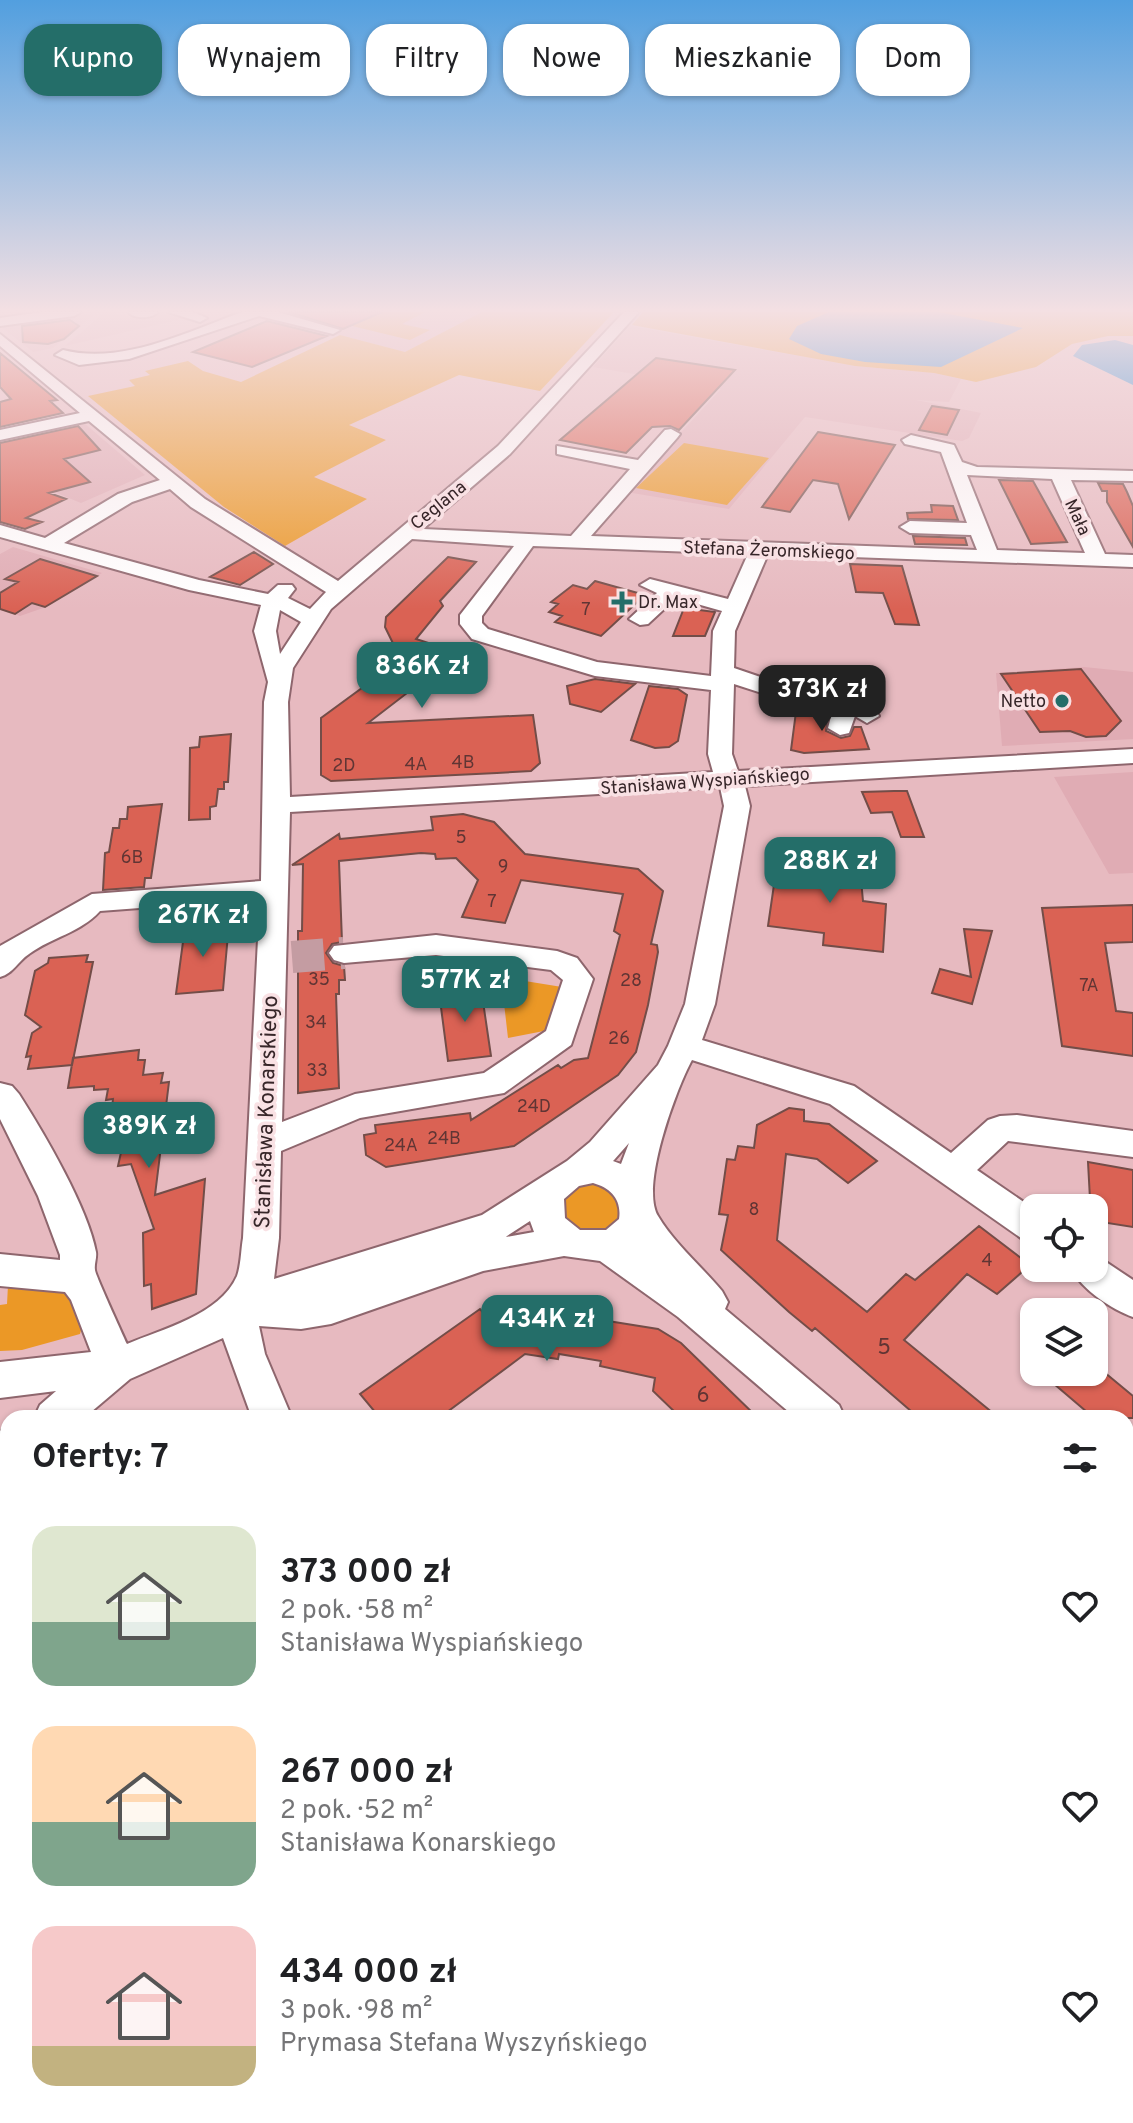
<!DOCTYPE html>
<html lang="pl">
<meta charset="utf-8">
<style>
body{margin:0;font-family:Overpass,sans-serif;background:#f6f6f6;color:#202124;height:100vh;display:flex;flex-direction:column;font-size:30px;white-space:nowrap}
*{box-sizing:border-box;margin:0}
p{font-size:26px;color:#757577}
.icon{flex:none;width:44px;height:44px;fill:none;stroke:currentColor;stroke-width:2;stroke-linecap:round;stroke-linejoin:round}
.map{position:relative;flex:1;overflow:hidden}
.details{position:absolute;left:0px;top:1410px;width:1134px;height:714px;display:flex;flex-direction:column;background:#fff;border-radius:24px 24px 0 0;box-shadow:0 2px 6px #0004}
.details>*{flex:none}
.guide{position:absolute;left:24px;top:24px;width:1086px;height:72px;display:flex;gap:16px}
.tools{position:absolute;left:1020px;top:1194px;display:grid;gap:16px}
.tools a{display:grid;place-items:center;width:88px;height:88px;border-radius:16px;background:#fff;box-shadow:0 2px 6px #0004;font-size:40px}
.price{position:absolute;translate:-50% -68px;padding:0 18px;border-radius:16px;background:#246e69;color:#fff;font-size:26px;line-height:52px;filter:drop-shadow(0 2px 4px #0008)}
.price::after{content:'';position:absolute;left:50%;top:48px;width:24px;height:18px;margin-left:-12px;background:inherit;clip-path:polygon(0 0,100% 0,50% 100%)}
.price.on{background:#222;color:#fff}
ul{padding:0;list-style:none}
li{display:flex;align-items:center;gap:24px;height:200px;padding:0 32px}
li span{display:grid;place-items:center;flex:none;width:224px;height:160px;border-radius:24px;color:#555}
li>.icon{margin-inline-start:auto}
span .icon{width:96px;height:96px;fill:#fffc;stroke-width:1}
li b{font-size:34px}
h2{display:flex;justify-content:space-between;align-items:center;height:96px;padding:0 32px;font-size:34px}
.tag{padding:0 28px;border-radius:24px;background:#fff;box-shadow:0 2px 6px #0004;font-size:28px;line-height:72px}
.tag.on{background:#246e69;color:#fff}
.map>svg:first-child{display:block}
</style>
<div class="map">
<svg width="1133" height="2123" viewBox="0 0 1133 2123">
<rect width="100%" height="100%" fill="#e7bac0"/>
<!-- built -->
<path fill="#e0acb4" d="M105 312 131 317 159 313 182 319 65 346Z
M251 312H482L405 352Z
M96 313 53 348 33 352 0 326Z
M630 326 855 366 934 373 961 379 949 402 916 400 981 413 969 438 962 441 805 417 729 509 626 492 721 389 593 367Z
M84 423 145 475 81 503 37 485 0 495V442Z
M13 547 102 573 46 607 20 616 0 609V554Z
M1084 667 1133 672V739L1002 746 996 673Z
M1133 772V873L1109 874 1054 777Z"/>
<!-- green -->
<path fill="#eb9826" d="M374 312H425L402 324 430 330 410 340 348 325Z
M482 312H614L540 391 459 375 349 425 386 440 314 477 367 499 285 546 224 507 88 396 135 386 129 380 150 375 145 371 188 361 203 371 241 382 340 335 405 352Z
M643 312H1133V336H1108L1072 344 1036 367 976 382 934 373 855 366 632 325Z
M684 443 769 458 727 505 636 488Z
M501 977 562 987 549 1030 508 1038Z
M584 1183C602 1184 634 1196 617 1220 593 1253 528 1209 584 1183Z
M8 1285 72 1294 85 1316 80 1334 22 1350 0 1351V1305L7 1304Z
M0 1805 8 1831V2116H85L86 2123H0Z"/>
<!-- water -->
<path fill="#1280d2" d="M829 312H938L1023 328 941 367 865 362 821 354 789 339 797 326Z
M1115 340 1133 345V385L1073 356 1082 345Z"/>
<!-- building -->
<path fill="#da6254" stroke="#734d48" stroke-width="2" d="M289 312H382L343 329Z
M70 320 79 326 64 339 48 344 23 342 22 326Z
M267 321 327 336 252 367 193 352Z
M0 353 57 400 50 401 63 413 0 427V402L11 399 0 387Z
M656 358 735 370 679 430 670 426 652 427 626 453 560 440Z
M932 406 959 410 947 435 919 430Z
M78 426 100 450 64 459 90 482 49 493 66 499 26 518 42 522 25 529 0 522V443Z
M818 432 895 445 849 519 838 484 813 480 790 512 762 507Z
M999 480 1033 481 1067 542 1031 544Z
M1098 483 1123 484 1127 492 1133 506V547L1107 502V491H1102Z
M931 505 953 506 958 520 908 519 907 513 932 512Z
M913 536 965 538 967 545 915 544Z
M254 552 273 564 240 585 210 577Z
M448 557 476 562 440 601 443 606 416 639 484 661 467 675 447 677 433 673 368 723 533 715 540 763 531 771 497 773 331 781 321 775V718L377 677 408 674 385 627 386 617Z
M40 559 97 576 45 607 32 603 15 614 0 609V593L18 582 5 579Z
M850 564 902 566 919 625 895 624 883 593 856 592Z
M595 581 645 595 601 636 555 622 562 616 549 612 558 604 551 602 573 585 587 589Z
M684 608 715 612 705 636H673Z
M1081 669 1121 721 1106 736 1086 737 1070 731 1040 732 1001 674Z
M595 679 635 684 601 712 570 704 567 686Z
M649 686 678 689 687 695 678 741 669 747 655 748 631 740Z
M797 704 830 708 826 731 841 738 850 736 854 727H861L869 749 804 753 791 750Z
M231 734 228 782H224V789H218L216 806 210 807V819L189 820 190 748 199 747 200 737Z
M894 791H907L924 837H901L892 812 871 813 862 792Z
M162 804 151 878H145L144 887 103 890 105 853 109 852 113 828H119L120 819H127L128 807Z
M463 814 494 822 525 854 638 869 663 891 651 944 657 945 658 952 648 1005 636 1052 618 1075 514 1146 386 1167 366 1155 364 1135 376 1133 375 1125 470 1113 471 1120 558 1065 561 1068 574 1060 588 1058 620 935 614 931 623 894 521 880 505 923 462 917 478 880 456 858 436 859 435 854 421 853 339 861 342 942 332 944 326 953 333 963 344 966 345 980H339V994H336L339 1088 298 1093V931H302L303 864 292 865 339 834 340 839 433 830 431 817Z
M832 845 858 847 863 901 886 904 883 952 823 945 824 933 768 926 776 871 834 879Z
M1133 905V942L1105 943 1116 1011 1133 1013V1056L1062 1046 1042 908Z
M229 923 223 990 176 994 185 927Z
M964 929 992 931 972 1004 932 993 940 969 971 977Z
M88 955 86 962H93L72 1065 28 1069 31 1056 26 1057 32 1033 41 1027 25 1015 35 971 48 963 49 958Z
M481 988 491 1056 448 1061 439 992Z
M139 1050 138 1060H145L143 1075 163 1073 161 1083 169 1082 155 1195 205 1179 196 1294 152 1309 151 1284 144 1286 143 1233 154 1229 131 1164 118 1166 122 1148 107 1149 113 1099 106 1100 108 1089 94 1090V1086L68 1088 73 1058Z
M789 1108 804 1110V1121L829 1124 877 1161 848 1183 817 1159 786 1154 777 1240 867 1312 906 1274 915 1280 979 1226 1030 1265 997 1294 967 1274 904 1340 999 1418H919L815 1328 812 1331 789 1312 721 1250 728 1215 719 1214 727 1159 735 1160 738 1146 754 1148 757 1125Z
M1088 1162 1133 1170V1227L1101 1222 1100 1201 1090 1199Z
M513 1305 567 1314 590 1313 608 1321 658 1329 681 1343 758 1418H681L653 1391 655 1378 600 1366 601 1361 559 1354 558 1359 525 1354 439 1418H380L360 1394 480 1309 486 1316 512 1310Z
M1040 1372H1104L1133 1396V1418H1094Z"/>
<g fill="none" stroke-linecap="round" stroke-linejoin="round">
<!-- minor-tunnel -->
<path stroke="#c49ca2" stroke-width="32" stroke-dasharray="32 16" stroke-linecap="butt" d="M292 957 344 953"/>
<!-- minor casing -->
<g stroke="#8e666d" stroke-width="4">
<path id="minor" d="M42 312H81L74 316 0 326V318Z
M128 312H158C152 319 134 319 128 312Z
M168 312H193L207 318 200 322Z
M242 312H278L340 330 333 334 259 316 129 359 79 365 55 355 63 350C122 365 187 332 242 312Z
M624 312H639L510 454 423 529 571 536 630 469 557 454V446L638 460 665 430 671 429 680 434 677 438 591 536 977 550 971 535 910 533 900 527 910 521 967 523 941 452 905 444 902 440 911 435 954 445 962 462 977 467 1133 471V481L1071 480 1105 554 1133 555V567L768 554 735 631 734 668 781 684 868 696 879 716 867 723 855 716 849 733 840 735 828 728 834 705 777 698 734 684 732 754 738 771 1133 749V763L745 786 750 806 715 1004 702 1040 854 1086 951 1153 988 1120 1000 1116 1017 1115 1133 1131V1157L1008 1141 977 1170 1034 1209V1243L1021 1238 830 1104 692 1060C676 1089 640 1187 658 1216 674 1243 702 1267 722 1291L728 1302 725 1309 839 1405 845 1418H796L678 1317 600 1261 564 1256 483 1271 331 1324 301 1329 259 1326 265 1354 292 1418H252L223 1338 130 1379 84 1418H34L40 1405 56 1391 0 1398V1362L91 1352 71 1300 65 1292 0 1286V1254L60 1260V1255L38 1196 0 1119V1083L12 1086 19 1094C44 1133 88 1208 96 1252 97 1258 94 1264 95 1270 95 1274 122 1333 127 1344 162 1329 220 1315 237 1276 241 1265 241 1249 243 1238L260 899 100 911C80 933 52 937 29 954 17 962 14 973 0 977V946L92 894 261 881 264 702 268 682 254 631 261 605 189 590 0 537V525L45 538 118 494 160 480 89 421 0 440V430L80 413 0 346V334L205 499 338 581 498 446ZM967 475 1052 479 1085 553 997 550ZM170 489 191 507 326 592 310 609 288 598 295 589 292 585H278L268 594 199 580 64 543 132 502ZM412 539 514 546 460 615V624L472 639 595 676 711 690 708 754 713 772 290 797 288 702 293 668 331 609ZM533 546 748 554 728 599 650 579 640 585 657 593 629 619 640 625 648 624 676 598 722 611 713 631 711 676 597 662 488 629 482 623V616ZM280 610 301 622 280 654 276 631ZM720 787 724 806 685 1004 668 1046 658 1065 590 1142 567 1161 482 1215 274 1279 279 1238 281 1151 360 1118 504 1093 571 1045 593 979 577 958 557 951 436 935 334 946 329 953 334 960 344 963 436 955 551 970 563 980 546 1031 484 1073 355 1094 282 1122 290 812ZM629 1143 621 1164 613 1161 614 1160ZM593 1183C611 1188 622 1200 619 1219L606 1230H580L565 1218 564 1199 579 1186ZM530 1221 534 1232 506 1237 507 1236Z
M1094 1254 1133 1280V1317C1111 1309 1081 1289 1071 1268H1094Z
M8 1428V1467L0 1470V1431Z
M1126 1670 1133 1673V1724L1126 1721Z
M1133 1804V1860L1126 1863V1807Z
M387 2116H445L444 2123H386Z
M746 2116H806L809 2123H749Z
M887 2116H947L944 2123H884Z"/>
</g>
<!-- major casing -->
<g stroke="#8c60a5" stroke-width="4">
<path id="major" d="M0 1688 8 1692V1774L0 1771Z
M78 2116H150L152 2123H80Z"/>
</g>
<!-- minor -->
<use href="#minor" fill="#fff" fill-rule="evenodd"/>
<!-- major -->
<use href="#major" fill="#d6b2f1" fill-rule="evenodd"/>
</g>
<!-- sky -->
<linearGradient id="sky" x2="0" y2="1"><stop stop-color="#529fdf"/><stop offset="0.51" stop-color="#f4e0e3"/><stop offset="1" stop-color="#f4e0e3" stop-opacity="0"/></linearGradient>
<rect width="1133" height="609" fill="url(#sky)"/>
<!-- markers -->
<g fill="#246e69" stroke="#f9e1e4" stroke-width="3">
<path d="M618 590h8v8h8v8h-8v8h-8v-8h-8v-8h8z"/>
<circle cx="1062" cy="701" r="8"/>
</g>
<g text-anchor="middle" stroke-width="7" stroke-linejoin="round" paint-order="stroke">
<!-- far-street labels -->
<g font-size="18" fill="#372629" stroke="#f9e1e4">
<text transform="translate(438 505) rotate(-39)" y="6">Ceglana</text>
<text transform="translate(1078 517) rotate(65)" y="6">Mała</text>
<text transform="translate(769 550) rotate(2)" y="6">Stefana Żeromskiego</text>
<text transform="translate(705 781) rotate(-4)" y="6">Stanisława Wyspiańskiego</text>
</g>
<!-- far-poi labels -->
<g font-size="18" fill="#372629" stroke="#f9e1e4" text-anchor="start">
<text x="638" y="608">Dr. Max</text>
<text x="1046" y="707" text-anchor="end">Netto</text>
</g>
<!-- number labels -->
<g font-size="18" fill="#603534">
<text x="586" y="615">7</text>
<text x="463" y="768">4B</text>
<text x="416" y="770">4A</text>
<text x="344" y="771">2D</text>
<text x="461" y="843">5</text>
<text x="132" y="863">6B</text>
<text x="503" y="872">9</text>
<text x="492" y="907">7</text>
<text x="319" y="985">35</text>
<text x="631" y="986">28</text>
<text x="1089" y="991">7A</text>
<text x="316" y="1028">34</text>
<text x="619" y="1044">26</text>
<text x="317" y="1076">33</text>
<text x="534" y="1112">24D</text>
<text x="444" y="1144">24B</text>
<text x="401" y="1151">24A</text>
<text x="754" y="1215">8</text>
<text x="987" y="1266">4</text>
</g>
<!-- street labels -->
<g font-size="22" fill="#372629" stroke="#f9e1e4">
<text transform="translate(265 1112) rotate(-88)" y="8">Stanisława Konarskiego</text>
</g>
<!-- near-number labels -->
<g font-size="22" fill="#603534">
<text x="884" y="1354">5</text>
<text x="703" y="1402">6</text>
</g>
</g>
</svg>
<div class="tools">
<a><svg class="icon" aria-label="locate" viewBox="0 0 24 24"><circle cx="12" cy="12" r="6"/><path d="M12 2v4M12 18v4M2 12h4M18 12h4"/></svg></a>
<a><svg class="icon" aria-label="layers" viewBox="0 0 24 24"><path d="M12 4l9 5-9 5-9-5zM3 14l9 5 9-5"/></svg></a>
</div>
<b class="price" style="left:422px;top:710px">836K zł</b>
<b class="price on" style="left:822px;top:733px">373K zł</b>
<b class="price" style="left:830px;top:905px">288K zł</b>
<b class="price" style="left:203px;top:959px">267K zł</b>
<b class="price" style="left:465px;top:1024px">577K zł</b>
<b class="price" style="left:149px;top:1170px">389K zł</b>
<b class="price" style="left:547px;top:1363px">434K zł</b>
<div class="guide">
<a class="tag on">Kupno</a>
<a class="tag">Wynajem</a>
<a class="tag">Filtry</a>
<a class="tag">Nowe</a>
<a class="tag">Mieszkanie</a>
<a class="tag">Dom</a>
</div>
<section class="details">
<h2>Oferty: 7<svg class="icon" aria-label="filters" viewBox="0 0 24 24"><path d="M4 7h16M4 17h16"/><circle cx="9" cy="7" r="2"/><circle cx="15" cy="17" r="2"/></svg></h2>
<ul>
<li><span style="background:linear-gradient(#dfe7d0 60%,#7fa58c 0)"><svg class="icon" aria-label="home" viewBox="0 0 24 24"><path d="M3 11l9-7 9 7M6 9v11h12V9"/></svg></span><div><b>373 000 zł</b><p>2 pok. · 58 m²</p><p>Stanisława Wyspiańskiego</p></div><svg class="icon" aria-label="heart" viewBox="0 0 24 24"><path d="M12 20l-8-8c-3-5 5-10 8-4 3-6 11-1 8 4z"/></svg></li>
<li><span style="background:linear-gradient(#ffd9b3 60%,#7fa58c 0)"><svg class="icon" aria-label="home" viewBox="0 0 24 24"><path d="M3 11l9-7 9 7M6 9v11h12V9"/></svg></span><div><b>267 000 zł</b><p>2 pok. · 52 m²</p><p>Stanisława Konarskiego</p></div><svg class="icon" aria-label="heart" viewBox="0 0 24 24"><path d="M12 20l-8-8c-3-5 5-10 8-4 3-6 11-1 8 4z"/></svg></li>
<li><span style="background:linear-gradient(#f6c9c9 75%,#c2b280 0)"><svg class="icon" aria-label="home" viewBox="0 0 24 24"><path d="M3 11l9-7 9 7M6 9v11h12V9"/></svg></span><div><b>434 000 zł</b><p>3 pok. · 98 m²</p><p>Prymasa Stefana Wyszyńskiego</p></div><svg class="icon" aria-label="heart" viewBox="0 0 24 24"><path d="M12 20l-8-8c-3-5 5-10 8-4 3-6 11-1 8 4z"/></svg></li>
</ul>
</section>
</div>
